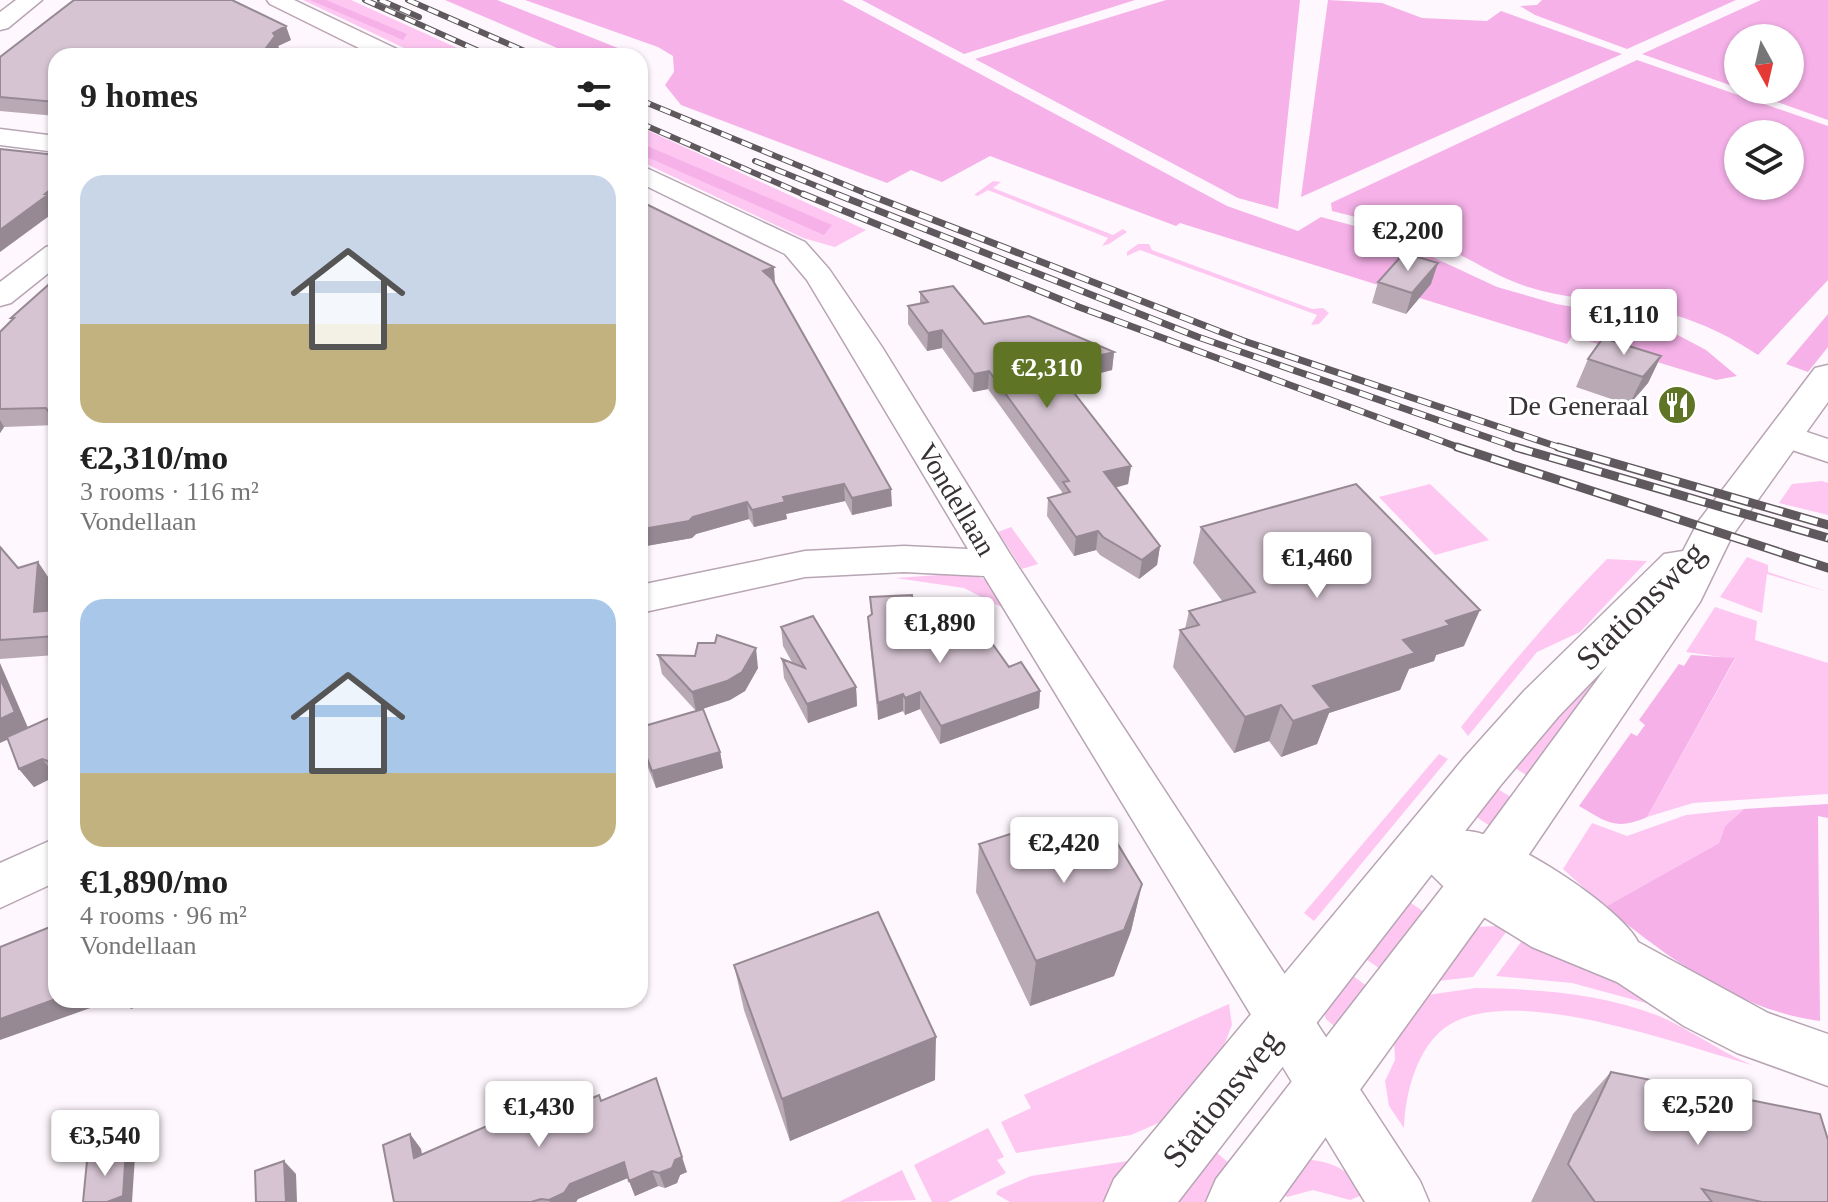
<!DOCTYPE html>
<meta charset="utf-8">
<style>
body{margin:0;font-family:Georgia,serif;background:#f6f6f6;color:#222;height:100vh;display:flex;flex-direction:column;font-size:30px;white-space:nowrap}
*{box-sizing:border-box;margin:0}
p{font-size:26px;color:#767676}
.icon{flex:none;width:44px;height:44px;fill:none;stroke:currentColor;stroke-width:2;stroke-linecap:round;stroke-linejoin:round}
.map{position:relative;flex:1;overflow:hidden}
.drawer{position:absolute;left:48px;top:48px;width:600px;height:960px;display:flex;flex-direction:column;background:#fff;border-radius:24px;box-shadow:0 2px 6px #0004}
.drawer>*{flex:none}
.needle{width:52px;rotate:172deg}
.buttons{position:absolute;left:1724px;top:24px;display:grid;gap:16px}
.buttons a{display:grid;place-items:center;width:80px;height:80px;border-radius:50%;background:#fff;box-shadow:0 2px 6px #0004;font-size:40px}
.price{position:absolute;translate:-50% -68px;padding:0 18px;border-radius:8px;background:#fff;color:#222;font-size:26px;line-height:52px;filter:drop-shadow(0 2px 4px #0008)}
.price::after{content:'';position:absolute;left:50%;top:48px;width:24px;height:18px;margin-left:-12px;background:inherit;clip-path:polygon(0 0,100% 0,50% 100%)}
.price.on{background:#5f7525;color:#fff}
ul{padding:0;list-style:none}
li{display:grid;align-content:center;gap:16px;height:424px;padding:0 32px}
li span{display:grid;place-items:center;height:248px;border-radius:24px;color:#555}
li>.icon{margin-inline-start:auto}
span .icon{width:144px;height:144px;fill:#fffc;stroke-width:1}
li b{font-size:34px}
h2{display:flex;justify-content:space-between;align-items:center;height:96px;padding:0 32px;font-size:34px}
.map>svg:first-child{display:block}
</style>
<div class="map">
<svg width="1828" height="1202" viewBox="0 0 1828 1202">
<rect width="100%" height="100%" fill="#fef7fd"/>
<!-- green -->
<path fill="#fdc7f2" d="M303 0H351L475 56H421Z
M640 127 671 141 866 230 835 247 803 238 640 161Z
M993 181 1001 182 993 188 1113 235 1123 229 1127 232 1109 244 1102 246 1108 238 988 190 978 196 974 195Z
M1138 244H1149L1152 250 1312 309 1323 308 1329 313 1319 324 1311 325 1317 315 1140 250 1127 256V252Z
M1822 481 1828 483V515L1779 503 1792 484Z
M1430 484 1489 540 1435 555 1379 497Z
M1011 527 1038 564 1022 569 998 532Z
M1747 557 1768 565V572L1828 592 1767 574 1762 613 1720 597Z
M1607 559 1647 561 1580 632 1537 652 1468 736 1461 727C1507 669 1555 612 1607 559Z
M966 573 987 580 1003 608 964 588 896 578Z
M1665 591 1538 782 1505 762Z
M1715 607 1757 621 1755 640 1828 663V794L1693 803 1647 817 1735 659 1686 652Z
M1439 754 1448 759 1314 921 1304 913Z
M1488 783 1522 804 1493 828 1472 814Z
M1744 809 1725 826 1719 843 1605 907 1563 869 1592 823 1627 836 1686 815Z
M1408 901 1427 914 1389 975 1357 953Z
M1497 926 1509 928 1473 977 1438 981 1475 927Z
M1527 934 1668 1009 1572 983 1496 976Z
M1344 969 1376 993 1335 1027 1326 1019 1320 1002Z
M1476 988C1537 989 1601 993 1659 1016 1691 1030 1719 1051 1752 1065 1679 1045 1516 983 1449 1025 1417 1045 1405 1094 1404 1128L1389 1106 1385 1081 1395 1060 1394 1041 1427 995Z
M1229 1004 1232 1025 1220 1055 1165 1120 1131 1135 1016 1153 1001 1122 1031 1108 1024 1095Z
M988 1128 1004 1157 997 1160 1006 1173 948 1202H932L914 1165Z
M1204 1142 1242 1174 1221 1202H1157Z
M1147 1158 1118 1202H1010L996 1194 998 1190 1031 1176Z
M1309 1160C1335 1161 1351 1174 1369 1192L1350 1200 1313 1190 1287 1197 1271 1183Z
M902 1170 916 1200 839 1202Z"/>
<!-- forest -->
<path fill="#f5b1e8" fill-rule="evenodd" d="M310 0H326L407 34 403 40Z
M445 0H497L638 56H576Z
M525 0H842L1227 206 1298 231 1321 217 1381 233 1497 287 1556 304 1641 318 1659 325 1706 350 1737 376 1716 380 1572 336 1567 344 1180 223 1176 226 990 156 942 182 911 170 887 183 681 105 665 85 674 72 673 56 658 47Z
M862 0H1135L964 54Z
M1166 0H1300L1278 209 1238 198 975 59Z
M1328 0 1382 3 1422 18 1487 21 1501 11 1622 54 1301 197Z
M1542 0H1736L1627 49 1535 15 1520 6 1537 5Z
M1761 0H1828V120L1743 90H1790V38H1738V88L1642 54Z
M1637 60 1828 126V280L1758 355C1719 329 1680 313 1634 306 1597 299 1561 298 1525 286 1498 277 1474 261 1448 249 1411 230 1372 221 1332 211L1331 203ZM1738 134H1790V186H1738Z
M640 143 832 225 824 235 640 154Z
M1828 314V347L1808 372 1786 364Z
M1691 655 1735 658 1647 817C1615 831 1607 822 1579 806L1631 733 1637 736 1645 725 1639 720 1679 664 1684 666Z
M1828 804V818L1818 816 1820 1021C1737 1010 1669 958 1605 907L1719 843 1725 826 1744 809Z"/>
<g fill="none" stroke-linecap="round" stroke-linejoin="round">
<!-- minor casing -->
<g stroke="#b7a5b3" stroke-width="3">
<path id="minor" d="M267 0H294L401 51 404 56H375L270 4Z
M0 129 56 136V152L0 145Z
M640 165 805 242 829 269 882 347 1010 554 1420 1181 1429 1202H1365L984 576 904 572 805 577 640 613V585L805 551 904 546 968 549 807 280 785 254 640 183Z
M56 244V267L11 303 0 306V282L46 247Z
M1783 424 1828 439V462L1771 443 1766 435 1771 427Z
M1428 820 1445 826 1454 835C1458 833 1462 831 1466 831 1505 831 1622 908 1638 942L1768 1013 1828 1034V1086L1737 1053 1684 1026 1617 982 1532 947 1459 902 1411 854 1404 840 1411 826Z
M56 838V882L0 908V863Z"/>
</g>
<!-- major casing -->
<g stroke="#b7a5b3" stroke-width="3">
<path id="major" d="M16 0H42L8 28 0 30V12Z
M1828 365V402L1732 536 1700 602 1515 875 1279 1202H1206L1216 1179 1477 843 1608 665 1558 717 1500 786 1178 1202H1104L1114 1179 1464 758 1524 691 1664 554 1683 551 1698 522 1815 368Z"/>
</g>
<!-- minor -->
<use href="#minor" fill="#fff" fill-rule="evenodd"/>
<!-- major -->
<use href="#major" fill="#fff" fill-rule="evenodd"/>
<!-- rail-far2 casing -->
<g stroke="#5f585d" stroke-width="6">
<path id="rail-far2" d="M365 0 490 56
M380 0 419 17
M408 0 536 56
M640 100 872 196
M640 123 807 196
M755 161 841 196"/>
</g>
<!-- rail-far1 casing -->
<g stroke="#5f585d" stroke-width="7">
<path id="rail-far1" d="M803 194 1079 307 1463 449
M836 194 1198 337 1521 449
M867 194 1244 341 1564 449"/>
</g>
<!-- rail casing -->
<g stroke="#5f585d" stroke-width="9">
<path id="rail" d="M1457 447 1828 568
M1515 447 1828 538
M1558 447 1828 525"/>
</g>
<!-- rail-far2 -->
<use href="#rail-far2" stroke="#fff" stroke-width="4" stroke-dasharray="11" stroke-linecap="butt"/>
<!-- rail-far1 -->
<use href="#rail-far1" stroke="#fff" stroke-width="5" stroke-dasharray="14" stroke-linecap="butt"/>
<!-- rail -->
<use href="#rail" stroke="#fff" stroke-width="6" stroke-dasharray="18" stroke-linecap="butt"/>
</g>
<!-- wall -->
<path fill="#b8a9b5" d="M291 40 278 46 280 50 56 56V116L0 111V57Z
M640 201 774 267V283L892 506 852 515 845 501 786 514 787 519 754 527 749 519 696 534 692 538 646 546 643 536H640Z
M56 278V425L4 427 0 433V332L13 320 11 318Z
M1378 282 1431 284 1406 314 1372 303Z
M920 292 984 324 1114 352 1112 370 1065 382 1131 466 1128 484 1115 488 1160 546 1157 565 1139 579 1100 555 1096 550 1074 556 1047 516 1048 498 1062 495V492L988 389 973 392 942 348 927 351 908 324V306L920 304Z
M1661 356 1648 383 1629 405 1576 387 1588 359Z
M1201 527 1464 646 1436 655 1434 661 1409 669 1400 690 1329 713 1317 744 1281 757 1269 741 1234 753 1173 667 1180 630 1185 629 1189 611 1223 602 1193 563Z
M0 547 18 568 38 562 50 580 48 611 56 610V655L0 659Z
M870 597 914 623 921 645 1009 667 1040 691 1039 708 940 744 920 709 905 715 903 711 878 720 869 634 868 617 871 614Z
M781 627 856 687 857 706 808 723 784 678 782 659 793 664 783 646Z
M658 655 758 668 745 691 730 700 696 711 662 674Z
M56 715V776L34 787 19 769 8 740 28 727Z
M640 725 641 727 720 752 723 768 656 788 641 750H640Z
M979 844 1142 884 1131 931 1114 976 1030 1006 976 892Z
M734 965 935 1080 790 1141 744 1010Z
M1611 1072 1828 1202H1531L1573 1114Z
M562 1099 565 1110 601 1100 687 1172 680 1175 677 1183 665 1188 658 1186 635 1196 628 1178 578 1199 576 1202H394L410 1134 421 1149 422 1155Z"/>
<!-- shaded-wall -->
<path fill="#968993" d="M286 26 291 40 278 46 280 50 275 56H260L273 33Z
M56 185V211L0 252V230Z
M1438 263 1431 284 1406 314 1412 293Z
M774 267 775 283 764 287 763 271Z
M942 330V348L927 351 928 333Z
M1114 352 1112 370 1052 385 1054 367Z
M1661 356 1648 383 1629 405 1643 377Z
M989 371 988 389 973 392 974 374Z
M0 420 4 427 0 433Z
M1131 466 1128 484 1101 491 1104 472Z
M844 484 845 501 786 514 787 519 754 527 752 510 783 497Z
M891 489 892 506 852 515V498Z
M747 502 749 519 696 534 692 538 646 546 643 529Z
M1098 531 1096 550 1074 556 1076 537Z
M1160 546 1157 565 1139 579 1142 560Z
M38 562 50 580 47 630 34 612Z
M1480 610 1464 646 1436 655 1434 661 1409 669 1400 690 1329 713 1317 744 1281 757 1293 721 1313 686 1403 640 1446 621Z
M756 648 758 668 745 691 730 700 696 711 692 692Z
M0 663 29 730 0 743Z
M856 687 857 706 808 723 807 704Z
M1040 691 1039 708 940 744 941 726Z
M920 692V709L905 715V698Z
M903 694V711L878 720V703Z
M1281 705 1269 741 1234 753 1245 717Z
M720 752 723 768 656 788 652 771Z
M42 759 56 776 34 787 19 769Z
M56 760V769L51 762Z
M1142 884 1131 931 1114 976 1030 1006 1036 961Z
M56 999 113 1000 0 1040V1019Z
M123 1000H155L131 1009Z
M236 1000H252L240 1004Z
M936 1037 935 1080 790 1141 782 1099Z
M656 1078 687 1172 680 1175 677 1183 665 1188 659 1173Z
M554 1083 562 1099 570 1127 562 1111Z
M410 1134 421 1149 425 1174 414 1158Z
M126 1148 135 1156 132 1202H107Z
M284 1161 296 1174 297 1202H286Z
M624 1162 630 1177 578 1199 576 1202H550L549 1200 570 1184Z
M652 1171 658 1186 635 1196 629 1181Z"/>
<!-- building -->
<path fill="#d6c4d2" stroke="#968993" stroke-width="2" d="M74 0H232L286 26 273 33 275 36 260 56H56V102L0 97V57Z
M0 149 56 155V185L45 194H49L0 230Z
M640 201 774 267 763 271 772 279 891 489 852 498 844 484 783 497 785 502 752 510 747 502 693 517 689 521 643 529 640 521Z
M1404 253 1438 263 1412 293 1378 282Z
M56 278V423L46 408 0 409V332L14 318H11Z
M953 286 984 324 1029 316 1114 352 1054 367 1131 466 1104 472 1160 546 1142 560 1103 537 1098 531 1076 537 1048 498 1070 492 1063 482 1069 481 989 371 974 374 942 330 928 333 908 306 928 302 920 292Z
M1603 338 1661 356 1643 377 1588 359Z
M1356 484 1480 610 1446 621 1450 625 1403 640 1415 653 1313 686 1331 708 1293 721 1281 705 1245 717 1180 630 1199 625 1189 611 1255 592 1201 527Z
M0 547 18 568 38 562 34 612 56 610V636L0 640Z
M912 595 914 623H918L921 645 979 625 1009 667 1021 662 1040 691 941 726 920 692 905 698 903 694 878 703 868 617 872 614 870 597Z
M813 616 856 687 807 704 782 659 805 668 781 627Z
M717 635 756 648 742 672 727 681 692 692 658 655 695 656 698 643H715Z
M0 678 15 712 0 719Z
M703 709 720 752 652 771 640 740V725L641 727Z
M56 715V760L51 762 42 759 19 769 7 737Z
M1063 822 1083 830 1105 823 1142 884 1124 930 1036 961 979 844 1035 826 1038 831Z
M878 912 936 1037 782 1099 734 965Z
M55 925 56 999 0 1019V947Z
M1611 1072 1820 1114 1828 1140V1202H1762L1702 1189 1712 1202H1595L1568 1164Z
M656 1078 682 1157 675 1160 672 1168 659 1173 652 1171 629 1181 624 1162 570 1184 564 1193 549 1200 541 1199 531 1202H394L383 1145 410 1134 414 1158 494 1123 491 1110 554 1083 562 1111 599 1095 601 1101Z
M126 1148 123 1196 107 1202H83L87 1161Z
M284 1161 286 1202H256L255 1171Z"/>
<!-- icons -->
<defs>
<g id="restaurant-disc" transform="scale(2)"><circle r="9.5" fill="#5f7525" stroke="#fff"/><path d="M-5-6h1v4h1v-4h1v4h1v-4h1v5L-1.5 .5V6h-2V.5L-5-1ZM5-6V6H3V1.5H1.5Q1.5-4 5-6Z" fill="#fff"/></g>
</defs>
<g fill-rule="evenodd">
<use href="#restaurant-disc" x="1677" y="405"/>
</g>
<g text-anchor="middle" stroke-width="6" stroke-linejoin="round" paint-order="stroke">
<!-- poi labels -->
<g font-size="28" fill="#383136" stroke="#fff" text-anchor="end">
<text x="1649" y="415">De Generaal</text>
</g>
<!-- street labels -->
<g font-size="28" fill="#383136" stroke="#fff">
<text transform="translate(957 499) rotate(59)" y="10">Vondellaan</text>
</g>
<!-- near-street labels -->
<g font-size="34" fill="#383136" stroke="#fff">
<text transform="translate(1640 605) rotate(-45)" y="12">Stationsweg</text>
<text transform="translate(1221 1098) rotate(-51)" y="12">Stationsweg</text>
</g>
</g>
</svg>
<div class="buttons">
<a><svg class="needle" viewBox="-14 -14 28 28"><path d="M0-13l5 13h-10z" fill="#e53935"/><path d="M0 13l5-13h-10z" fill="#767676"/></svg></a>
<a><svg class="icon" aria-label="layers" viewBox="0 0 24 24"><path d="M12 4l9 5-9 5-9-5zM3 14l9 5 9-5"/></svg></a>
</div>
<b class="price" style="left:1408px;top:273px">€2,200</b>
<b class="price" style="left:1624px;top:357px">€1,110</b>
<b class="price on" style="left:1047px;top:410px">€2,310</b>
<b class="price" style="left:1317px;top:600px">€1,460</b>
<b class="price" style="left:940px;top:665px">€1,890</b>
<b class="price" style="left:1064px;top:885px">€2,420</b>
<b class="price" style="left:1698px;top:1147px">€2,520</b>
<b class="price" style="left:539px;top:1149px">€1,430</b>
<b class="price" style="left:105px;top:1178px">€3,540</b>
<section class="drawer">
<h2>9 homes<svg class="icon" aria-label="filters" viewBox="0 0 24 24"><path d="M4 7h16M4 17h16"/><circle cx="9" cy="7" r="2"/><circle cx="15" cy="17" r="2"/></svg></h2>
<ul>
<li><span style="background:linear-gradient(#c9d6e8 60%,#c2b280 0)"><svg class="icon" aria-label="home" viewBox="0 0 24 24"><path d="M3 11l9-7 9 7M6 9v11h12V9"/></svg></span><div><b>€2,310/mo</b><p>3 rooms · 116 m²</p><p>Vondellaan</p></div></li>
<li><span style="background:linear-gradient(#a9c7e8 70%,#c2b280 0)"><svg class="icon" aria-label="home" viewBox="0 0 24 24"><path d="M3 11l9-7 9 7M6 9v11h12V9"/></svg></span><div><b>€1,890/mo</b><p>4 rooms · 96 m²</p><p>Vondellaan</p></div></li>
</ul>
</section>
</div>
